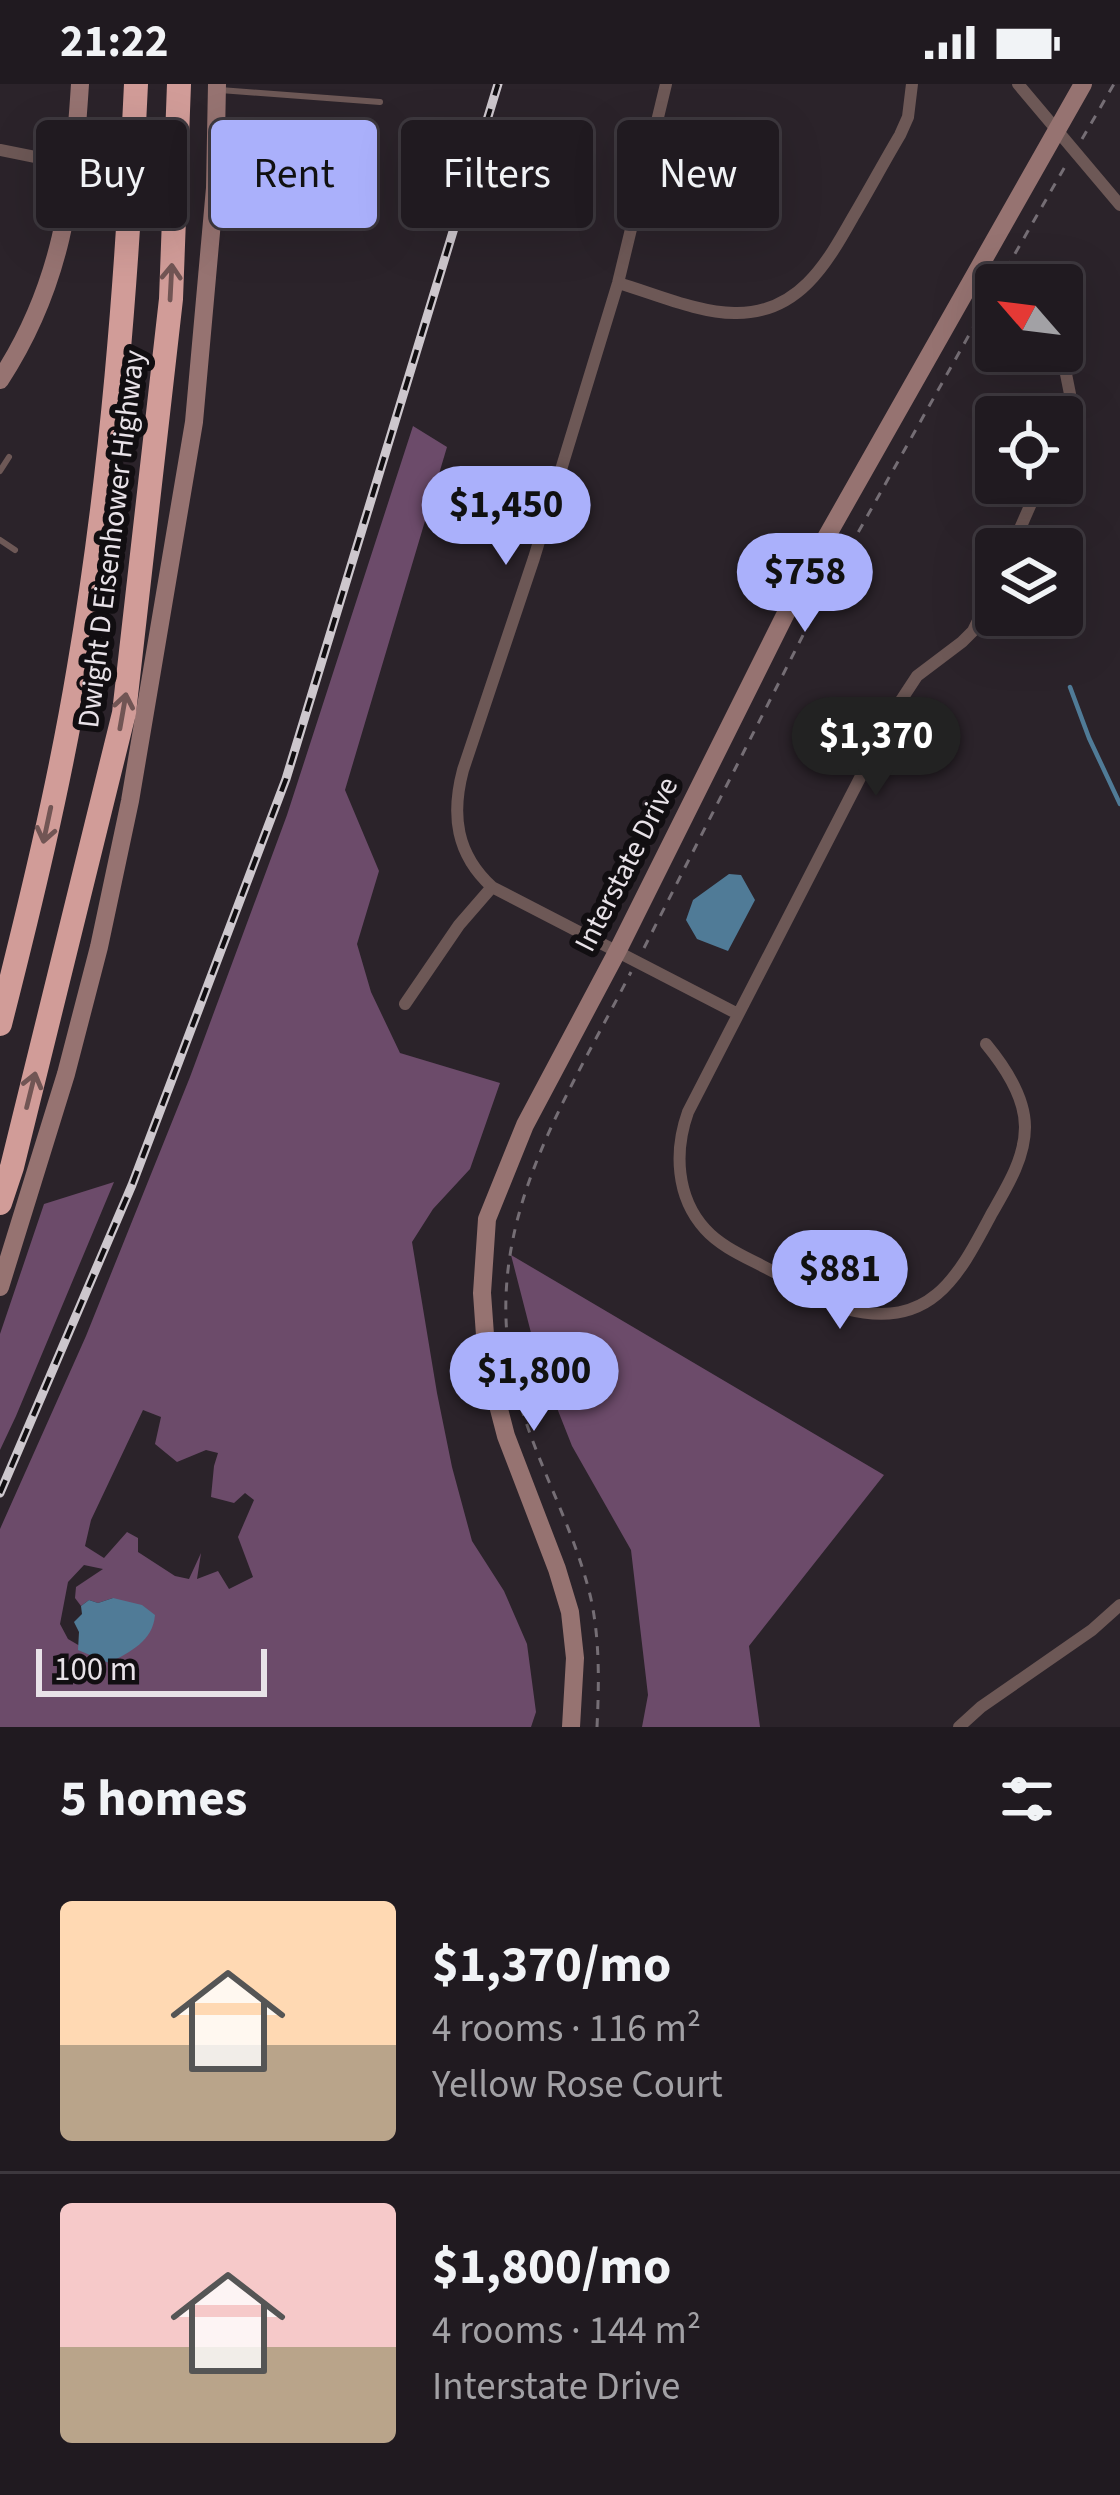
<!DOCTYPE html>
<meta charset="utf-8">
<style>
body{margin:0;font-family:"Source Sans 3",sans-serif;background:#2d272d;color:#f1f3f6;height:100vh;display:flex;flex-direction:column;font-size:45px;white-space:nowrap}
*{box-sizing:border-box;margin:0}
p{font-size:39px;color:#a2a1a5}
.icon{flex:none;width:66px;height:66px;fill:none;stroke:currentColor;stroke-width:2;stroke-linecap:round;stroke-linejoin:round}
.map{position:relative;height:1643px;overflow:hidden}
.panel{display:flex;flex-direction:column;background:#201a20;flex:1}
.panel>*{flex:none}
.top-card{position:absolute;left:36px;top:36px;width:1050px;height:108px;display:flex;gap:24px}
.needle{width:78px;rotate:298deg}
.buttons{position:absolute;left:975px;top:180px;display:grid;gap:24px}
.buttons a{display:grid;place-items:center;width:108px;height:108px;border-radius:12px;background:#201a20;box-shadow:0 12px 48px #0002,0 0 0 3px #3d383e;font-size:60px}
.scale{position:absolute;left:36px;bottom:30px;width:231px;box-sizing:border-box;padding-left:12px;border:6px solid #e8e2e8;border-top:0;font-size:33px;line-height:42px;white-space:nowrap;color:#e8e2e8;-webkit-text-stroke:9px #110e11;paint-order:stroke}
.price{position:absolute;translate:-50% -102px;padding:0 27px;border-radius:42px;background:#aab0fb;color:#111;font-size:39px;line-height:78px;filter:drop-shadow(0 3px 6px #0008)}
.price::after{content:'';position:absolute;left:50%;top:72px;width:36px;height:27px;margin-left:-18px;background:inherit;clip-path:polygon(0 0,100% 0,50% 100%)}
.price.active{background:#222;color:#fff}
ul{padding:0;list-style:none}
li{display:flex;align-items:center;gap:36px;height:300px;padding:0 60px}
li+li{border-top:3px solid #3d383e}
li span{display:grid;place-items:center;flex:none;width:336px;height:240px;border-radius:12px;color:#555}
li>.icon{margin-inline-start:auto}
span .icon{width:144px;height:144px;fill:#fffc;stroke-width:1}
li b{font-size:51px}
h2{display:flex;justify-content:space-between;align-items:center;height:144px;padding:0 60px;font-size:51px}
.pill{padding:0 42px;border-radius:12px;background:#201a20;box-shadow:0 12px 48px #0002,0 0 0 3px #3d383e;font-size:42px;line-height:108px}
.pill.active{background:#aab0fb;color:#111}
.status{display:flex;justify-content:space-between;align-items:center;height:84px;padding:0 60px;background:#201a20;direction:ltr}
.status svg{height:33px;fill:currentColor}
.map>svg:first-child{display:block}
</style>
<div class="status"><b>21:22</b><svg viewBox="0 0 49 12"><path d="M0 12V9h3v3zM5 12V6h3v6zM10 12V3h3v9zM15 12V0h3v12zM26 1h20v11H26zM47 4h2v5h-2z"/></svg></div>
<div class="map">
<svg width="1120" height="1643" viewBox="0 0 1120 1643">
<rect width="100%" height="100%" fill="#2b232a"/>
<!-- forest -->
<path fill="#6c4b6a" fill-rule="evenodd" d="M413 342 447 363 345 706 379 787 357 860 371 908 400 969 500 999 470 1085 433 1125 412 1158 437 1309 452 1383 472 1457 504 1507 527 1560 536 1628 531 1643H0V1445L86 1252 190 993 287 731ZM143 1326 161 1333 155 1360 177 1378 206 1366 218 1369 214 1382 211 1413 234 1419 245 1409 254 1416 238 1453 253 1493 229 1505 218 1487 197 1495 201 1469 189 1495 175 1492 138 1468V1454L127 1448 104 1474 85 1462 91 1436ZM84 1481 103 1485 76 1503 75 1514 81 1522 89 1516 98 1519 113 1514 109 1579 68 1555 60 1540 68 1498Z
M114 1098 16 1332 0 1366V1250L44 1120Z
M511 1171 884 1391 749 1562 760 1643H642L648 1611 631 1466 572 1362 538 1276Z"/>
<!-- water -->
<path fill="#507b97" d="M729 790 741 791 755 816 728 867 697 855 686 836 693 816Z
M113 1514 142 1521 155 1531C153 1557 130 1568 109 1579L78 1566 79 1548 74 1538 82 1530 81 1522 89 1516 98 1519Z"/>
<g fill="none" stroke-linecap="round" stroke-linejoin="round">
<!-- stream -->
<path stroke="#507b97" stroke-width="4.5" d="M1070 603 1089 654 1120 720"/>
<!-- path -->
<path stroke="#756e75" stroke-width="3" stroke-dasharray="9 9" stroke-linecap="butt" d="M1082 55 1114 0
M997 201 1067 79
M644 864 828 502 996 203
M597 1643C599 1601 600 1557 591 1515 576 1450 542 1390 522 1326 469 1157 557 1033 631 888"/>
<!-- lane -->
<path stroke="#6d5856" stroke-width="6" d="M220 6 380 18
M0 387 9 373
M0 456 15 466"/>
<!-- street -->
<path stroke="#6d5856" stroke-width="12" d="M666 0 618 199 534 474 463 686C451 731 456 770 492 803L738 930
M1018 0 1120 121
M0 66 75 81
M618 199C653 209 700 230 737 229 798 229 826 181 853 133 869 106 884 78 900 51L908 33 912 0
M1062 347 1070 310 1064 280
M1011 465 1040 399
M405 920 459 841 492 803
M986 960C1005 983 1025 1013 1025 1043 1025 1074 1007 1103 992 1129 958 1193 931 1247 846 1225 820 1213 795 1199 770 1186 748 1174 722 1164 705 1145 676 1113 674 1067 688 1028L896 624 917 592 962 558 973 547 996 500
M959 1643 981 1623 1092 1546 1120 1521"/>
<!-- secondary -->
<path stroke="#967371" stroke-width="18" d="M0 296C62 201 73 110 80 0
M0 1203 66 990 99 863 130 717 194 338 215 104 217 0
M571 1643 575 1574 570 1528 557 1485 506 1352 487 1279 482 1209 487 1135 525 1041 618 866 806 489 1083 0"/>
<!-- highway -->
<path stroke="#d19c98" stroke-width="24" d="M0 940C30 822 59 703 79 583 112 390 127 195 136 0
M0 1119 12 1083 124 629 171 215 179 0"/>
<!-- rail casing -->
<g stroke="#cdc7cd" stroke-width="9">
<path id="rail" d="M0 1409 132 1101 286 695 498 0"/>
</g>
<!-- rail -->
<use href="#rail" stroke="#110e11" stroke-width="4.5" stroke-dasharray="14" stroke-linecap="butt"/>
</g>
<!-- one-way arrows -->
<defs><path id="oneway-shaft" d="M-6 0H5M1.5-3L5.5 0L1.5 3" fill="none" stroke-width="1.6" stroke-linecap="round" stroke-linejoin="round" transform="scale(3)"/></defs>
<g stroke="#715554">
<use href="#oneway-shaft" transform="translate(171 198) rotate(-87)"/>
<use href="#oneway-shaft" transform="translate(123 627) rotate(-80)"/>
<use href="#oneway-shaft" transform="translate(47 741) rotate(102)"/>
<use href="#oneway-shaft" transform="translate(31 1006) rotate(-76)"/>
</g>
<g text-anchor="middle" stroke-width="12" stroke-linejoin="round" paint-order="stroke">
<!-- street labels -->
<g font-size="30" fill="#e8e2e8" stroke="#110e11">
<text transform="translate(111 455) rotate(-83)" y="10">Dwight D Eisenhower Highway</text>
<text transform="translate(626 780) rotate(-63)" y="10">Interstate Drive</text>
</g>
</g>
</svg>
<div class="buttons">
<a><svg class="needle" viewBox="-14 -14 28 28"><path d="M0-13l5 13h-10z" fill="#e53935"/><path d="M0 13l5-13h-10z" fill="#a2a1a5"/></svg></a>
<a><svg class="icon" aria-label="locate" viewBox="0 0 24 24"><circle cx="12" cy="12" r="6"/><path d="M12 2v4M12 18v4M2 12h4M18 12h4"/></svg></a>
<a><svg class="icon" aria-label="layers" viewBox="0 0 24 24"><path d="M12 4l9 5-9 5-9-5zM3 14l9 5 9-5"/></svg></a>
</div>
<div class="scale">100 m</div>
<b class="price" style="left:506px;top:484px">$1,450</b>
<b class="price" style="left:805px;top:551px">$758</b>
<b class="price active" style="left:876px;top:715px">$1,370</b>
<b class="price" style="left:840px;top:1248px">$881</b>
<b class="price" style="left:534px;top:1350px">$1,800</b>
<div class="top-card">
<a class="pill">Buy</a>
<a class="pill active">Rent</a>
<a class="pill">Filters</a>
<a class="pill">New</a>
</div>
</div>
<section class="panel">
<h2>5 homes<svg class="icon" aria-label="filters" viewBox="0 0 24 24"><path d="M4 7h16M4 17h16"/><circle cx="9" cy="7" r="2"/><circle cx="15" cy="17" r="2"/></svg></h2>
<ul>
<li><span style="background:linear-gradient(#ffd9b3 60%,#b9a48a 0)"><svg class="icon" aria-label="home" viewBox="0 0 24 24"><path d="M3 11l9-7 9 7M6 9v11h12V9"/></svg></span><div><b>$1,370/mo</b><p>4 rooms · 116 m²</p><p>Yellow Rose Court</p></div></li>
<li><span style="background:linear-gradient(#f6c9c9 60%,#b9a48a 0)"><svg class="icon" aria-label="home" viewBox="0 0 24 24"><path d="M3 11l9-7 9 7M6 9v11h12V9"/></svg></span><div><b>$1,800/mo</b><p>4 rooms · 144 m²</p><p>Interstate Drive</p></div></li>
</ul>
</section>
